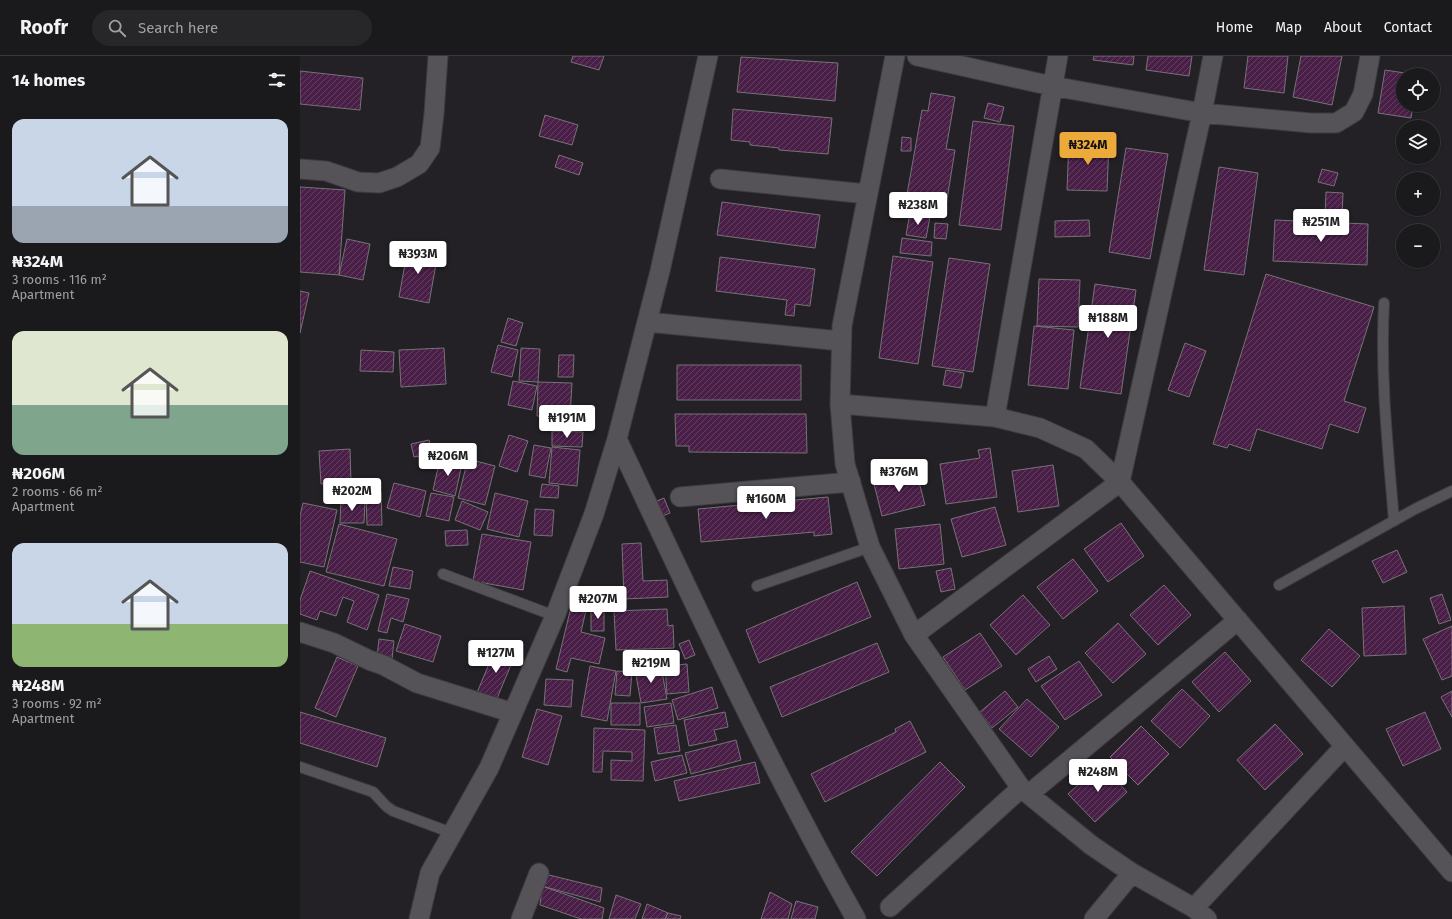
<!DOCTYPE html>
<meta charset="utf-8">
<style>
body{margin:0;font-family:"Fira Sans",sans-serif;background:#272629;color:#f1f3f6;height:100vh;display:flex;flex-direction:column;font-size:15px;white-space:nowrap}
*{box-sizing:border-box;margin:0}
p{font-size:13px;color:#9fa0a3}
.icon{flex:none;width:22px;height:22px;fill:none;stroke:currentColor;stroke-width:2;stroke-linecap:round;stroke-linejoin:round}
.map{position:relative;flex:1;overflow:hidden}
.drawer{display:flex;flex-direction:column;background:#1a191c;width:300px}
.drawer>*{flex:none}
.tools{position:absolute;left:1096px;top:12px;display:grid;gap:8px}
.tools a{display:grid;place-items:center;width:44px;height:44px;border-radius:50%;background:#1a191c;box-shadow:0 1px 3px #0004,0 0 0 1px #38383b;font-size:20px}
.price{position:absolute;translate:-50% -34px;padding:0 9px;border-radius:4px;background:#fff;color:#222;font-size:13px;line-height:26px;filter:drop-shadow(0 1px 2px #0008)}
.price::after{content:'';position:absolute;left:50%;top:24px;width:12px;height:9px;margin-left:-6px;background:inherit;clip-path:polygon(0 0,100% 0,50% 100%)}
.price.active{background:#ebaa39;color:#111}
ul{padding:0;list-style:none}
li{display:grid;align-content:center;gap:8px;height:212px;padding:0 12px}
li span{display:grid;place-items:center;height:124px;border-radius:12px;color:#555}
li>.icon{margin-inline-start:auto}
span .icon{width:72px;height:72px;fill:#fffc;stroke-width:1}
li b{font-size:17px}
h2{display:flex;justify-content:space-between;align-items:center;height:48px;padding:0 12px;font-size:17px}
header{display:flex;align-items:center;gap:24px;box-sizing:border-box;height:56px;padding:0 20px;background:#1a191c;border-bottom:1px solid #38383b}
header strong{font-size:19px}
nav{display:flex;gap:22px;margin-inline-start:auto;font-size:14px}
.search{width:280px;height:36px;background:#272629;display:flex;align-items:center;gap:10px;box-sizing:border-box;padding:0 14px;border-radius:22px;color:#9fa0a3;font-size:15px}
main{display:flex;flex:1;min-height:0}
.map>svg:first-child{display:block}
</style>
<header>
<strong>Roofr</strong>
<div class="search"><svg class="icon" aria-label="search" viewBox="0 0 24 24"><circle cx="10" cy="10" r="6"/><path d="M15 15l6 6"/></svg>Search here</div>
<nav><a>Home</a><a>Map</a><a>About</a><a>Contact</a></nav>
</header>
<main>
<section class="drawer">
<h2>14 homes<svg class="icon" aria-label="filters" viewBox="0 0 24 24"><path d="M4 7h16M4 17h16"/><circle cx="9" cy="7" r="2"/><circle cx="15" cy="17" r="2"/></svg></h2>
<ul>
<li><span style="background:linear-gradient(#c9d6e8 70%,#9aa5b1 0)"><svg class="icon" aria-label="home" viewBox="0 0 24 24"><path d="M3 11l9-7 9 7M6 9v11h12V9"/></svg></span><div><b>₦324M</b><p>3 rooms · 116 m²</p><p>Apartment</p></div></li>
<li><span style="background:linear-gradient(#dfe7d0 60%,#7fa58c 0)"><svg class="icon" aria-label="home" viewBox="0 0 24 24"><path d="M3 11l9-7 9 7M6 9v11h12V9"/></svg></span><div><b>₦206M</b><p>2 rooms · 66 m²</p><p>Apartment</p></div></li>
<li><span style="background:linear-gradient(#c9d6e8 65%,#8fb573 0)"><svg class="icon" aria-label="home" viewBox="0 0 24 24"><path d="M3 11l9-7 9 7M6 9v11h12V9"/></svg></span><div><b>₦248M</b><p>3 rooms · 92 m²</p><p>Apartment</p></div></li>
</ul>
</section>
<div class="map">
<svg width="1152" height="863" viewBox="0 0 1152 863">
<defs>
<pattern id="building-hatch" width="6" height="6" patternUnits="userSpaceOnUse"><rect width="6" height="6" fill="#491f47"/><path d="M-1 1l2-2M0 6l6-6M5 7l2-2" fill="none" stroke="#634062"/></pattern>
</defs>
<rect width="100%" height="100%" fill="#232126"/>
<!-- building -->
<path fill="url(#building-hatch)" stroke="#777276" d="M273 0H304L299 14 271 6Z
M794 0H834L833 9 793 4Z
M848 0H892L889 20 846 14Z
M948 0H988L984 37 944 32Z
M1001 0H1042L1032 49 993 41Z
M441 1 538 7 535 45 437 36Z
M1085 14 1118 19H1103V49H1113L1111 62 1078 57Z
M0 15 63 22 60 54 0 48Z
M631 37 655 41 646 93 655 94 644 162 604 155 622 54 628 55Z
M688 47 704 51 700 66 684 62Z
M433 53 532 62 528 98 479 94V92L450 89V86L431 84Z
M245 59 278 69 272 89 239 80Z
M673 65 714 70 701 174 659 169Z
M602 81 611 82V95H601Z
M769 84 809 86 807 135 767 134Z
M826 92 868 98 850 203 809 196Z
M259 99 283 107 279 119 255 111Z
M919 111 958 117 944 219 904 214Z
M1022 113 1038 117 1034 130 1018 126Z
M0 131 45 134 39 219 0 216Z
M1026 136 1043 137 1042 162 1025 161Z
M422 146 520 159 515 192 417 179Z
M610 157 630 161 626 182 606 179Z
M789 164 790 180 755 181V165Z
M975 164 1068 168 1067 209 973 205Z
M635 167 648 168 646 183 634 182Z
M602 182 632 186 631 200 600 197Z
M47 183 70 188 63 224 39 219Z
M108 191 138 197 129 247 99 241Z
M593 200 633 206 618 308 579 302Z
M420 201 515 213 510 250 495 248 494 260 485 259 487 244 416 235Z
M649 202 690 208 673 316 632 310Z
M966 218 1074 251 1044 345 1066 352 1058 377 1030 368 1022 393 957 373 950 395 929 388 927 392 913 388Z
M739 223 780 224 778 271 737 270Z
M795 228 836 234 821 338 780 332Z
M0 235 9 237 0 277Z
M208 262 223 267 216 290 201 286Z
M734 270 774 274 768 333 728 329Z
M885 287 906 295 889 341 868 334Z
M198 289 218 294 212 321 191 316Z
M144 292 146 328 101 331 99 294Z
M221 292 240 293 238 326 219 325Z
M61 294 94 296 93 316 60 315Z
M259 299H274L273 321H258Z
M377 309H501V344H377Z
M646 314 664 317 661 332 643 329Z
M213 325 237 330 232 354 208 349Z
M238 326 272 327 270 361 237 360Z
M375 358H506L507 397 389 396V390H376Z
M252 375 283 376 282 391 252 390Z
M209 379 228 385 217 416 199 410Z
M129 384 132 398 114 401 111 388Z
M234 389 251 392 245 422 229 419Z
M252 391 280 394 277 430 249 427Z
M690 392 697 441 646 448 640 408 680 402 678 394Z
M50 393 51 426 21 428 19 395Z
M140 403 162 408 155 440 133 434Z
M168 403 195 410 185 449 158 442Z
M753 409 759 450 718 456 712 415Z
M616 414 625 449 582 460 573 424Z
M94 427 126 435 120 461 87 452Z
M242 428 259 430 258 442 240 441Z
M66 436H81L82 469H67Z
M131 437 154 441 149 465 126 460Z
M195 437 228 445 219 481 187 473Z
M528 441 532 478 514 480V476L401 486 398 453Z
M364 442 370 457 358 462 352 447Z
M41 444 65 445 64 467H40Z
M162 445 188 456 180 474 155 464Z
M3 447 37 454 24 511 0 506V460Z
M695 451 706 489 662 501 651 463Z
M235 453 254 454 252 480 234 479Z
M821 467 844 500 808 526 784 493Z
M39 468 97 483 84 530 26 516Z
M640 468 644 508 599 513 595 473Z
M167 474 168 489 146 490 145 475Z
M182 478 231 486 223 534 173 525Z
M341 487 343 525 367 524 368 541 324 543 322 488Z
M1097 494 1107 516 1083 527 1072 505Z
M773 503 798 535 763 563 737 531Z
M93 511 113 515 110 533 89 530Z
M651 512 655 533 641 536 636 515Z
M10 515 79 539 67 574 47 566 54 545 43 541 36 560 20 555 17 564 0 558V544Z
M557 526 571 561 459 607 446 574Z
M864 529 891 559 858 589 830 559Z
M87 538 109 543 103 566 91 562 87 577 78 575Z
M1142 538 1151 564 1139 568 1130 542Z
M723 539 750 569 716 599 690 569Z
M272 547 287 550 281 576 305 582 299 608 271 602 267 616 256 613Z
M1104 550 1106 598 1064 600 1062 552Z
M291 552H304V575H291Z
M367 553 368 570 373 569 374 592 316 594 314 555Z
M818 567 846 598 813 627 785 597Z
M105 568 141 580 133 606 96 595Z
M1152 570V620L1142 624 1123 583Z
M1029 573 1060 600 1032 631 1001 604Z
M680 577 702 610 665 634 643 601Z
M79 583 94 585 92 603 77 601Z
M389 584 395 599 385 603 379 588Z
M577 587 589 616 482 661 470 631Z
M197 589 216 597 195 647 176 639Z
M925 596 951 625 919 656 892 626Z
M749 600 757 613 736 626 728 613Z
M37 601 58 610 36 661 15 652Z
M779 605 802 639 765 664 741 630Z
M387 608 389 636 367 638 365 610Z
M290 610 316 615 307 665 281 660Z
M361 610 367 643 341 647 335 614Z
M317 615 332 616 330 640 315 639Z
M246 623 273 624 271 651 244 649Z
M412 631 418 652 378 664 372 644Z
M882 633 910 660 880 692 851 665Z
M705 635 718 651 692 672 680 656Z
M1152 635V661L1141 641Z
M727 643 759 671 731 701 699 673Z
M311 647H340V669H311Z
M371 647 374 667 347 671 344 651Z
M237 653 262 660 248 709 222 701Z
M0 656 86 682 77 711 0 687Z
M425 656 428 671 414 674 417 684 389 690 384 664Z
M1125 656 1141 693 1103 710 1086 673Z
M610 665 626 696 525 746 511 718 596 676 595 673Z
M975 668 1003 698 965 734 937 704Z
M376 669 380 695 358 698 354 672Z
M841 670 869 698 838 729 810 701Z
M294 672 345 674 343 725 311 724V704L332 705V696L303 695 302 716H293Z
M436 684 441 704 391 718 385 697Z
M382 699 387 717 355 725 351 706Z
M455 706 460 727 379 745 374 725Z
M640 706 665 731 577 820 551 796Z
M801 708 827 736 795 766 768 738Z
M249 819 302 832 300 846 242 830Z
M242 830 304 852 302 863H281L240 849Z
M470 836 492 848 488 863H461Z
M316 839 341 848 335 863H309Z
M496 845 518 851 515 863H491Z
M347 848 368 857 365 863H342Z
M368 857 381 860 380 863H365Z"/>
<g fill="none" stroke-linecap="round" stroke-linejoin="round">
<!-- lane casing -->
<g stroke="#3d3c40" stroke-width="12">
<path id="lane" d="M1084 247C1080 320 1088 392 1094 465
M143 518 255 560
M979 529 1115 453 1152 435
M457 530 570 491
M0 711 73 736 86 750 93 755 152 777"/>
</g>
<!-- street casing -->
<g stroke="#3d3c40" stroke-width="21">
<path id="street" d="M595 0 542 270 540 348 545 408 570 491 614 579 721 732 791 789 832 817 894 852 907 863
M617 0 752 30 902 57 1011 67H1036L1054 56 1063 38 1070 0
M0 113 26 115 58 126 79 127 97 121 119 108 130 92 134 58 138 0
M420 123 567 138
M347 266 541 285
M540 348 695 361 740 372 786 393 820 426 1152 816
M695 361 758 0
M317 383C393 545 468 707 556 863
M380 441 551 426
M0 576 34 587 69 604 83 609 117 627 213 657
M614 579 820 426 902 57 913 0
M729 738 938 564
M590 851 721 732
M894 852 1045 690
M119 863 130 817 189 712 255 560 294 458 317 383 360 215 408 0
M221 863 239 817
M794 863 832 817"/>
</g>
<!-- lane -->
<use href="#lane" stroke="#555358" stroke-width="10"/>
<!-- street -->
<use href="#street" stroke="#555358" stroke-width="19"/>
</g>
</svg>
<div class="tools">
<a><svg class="icon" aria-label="locate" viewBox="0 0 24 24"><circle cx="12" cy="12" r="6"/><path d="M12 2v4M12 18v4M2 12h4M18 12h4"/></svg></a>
<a><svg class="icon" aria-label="layers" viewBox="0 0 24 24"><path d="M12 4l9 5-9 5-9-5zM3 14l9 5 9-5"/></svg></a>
<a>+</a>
<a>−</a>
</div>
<b class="price active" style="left:788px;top:110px">₦324M</b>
<b class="price" style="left:618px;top:170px">₦238M</b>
<b class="price" style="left:1021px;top:187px">₦251M</b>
<b class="price" style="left:118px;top:219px">₦393M</b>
<b class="price" style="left:808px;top:283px">₦188M</b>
<b class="price" style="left:267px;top:383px">₦191M</b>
<b class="price" style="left:148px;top:421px">₦206M</b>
<b class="price" style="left:599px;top:437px">₦376M</b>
<b class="price" style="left:52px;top:456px">₦202M</b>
<b class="price" style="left:466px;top:464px">₦160M</b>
<b class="price" style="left:298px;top:564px">₦207M</b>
<b class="price" style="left:196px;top:618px">₦127M</b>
<b class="price" style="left:351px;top:628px">₦219M</b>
<b class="price" style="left:798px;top:737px">₦248M</b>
</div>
</main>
